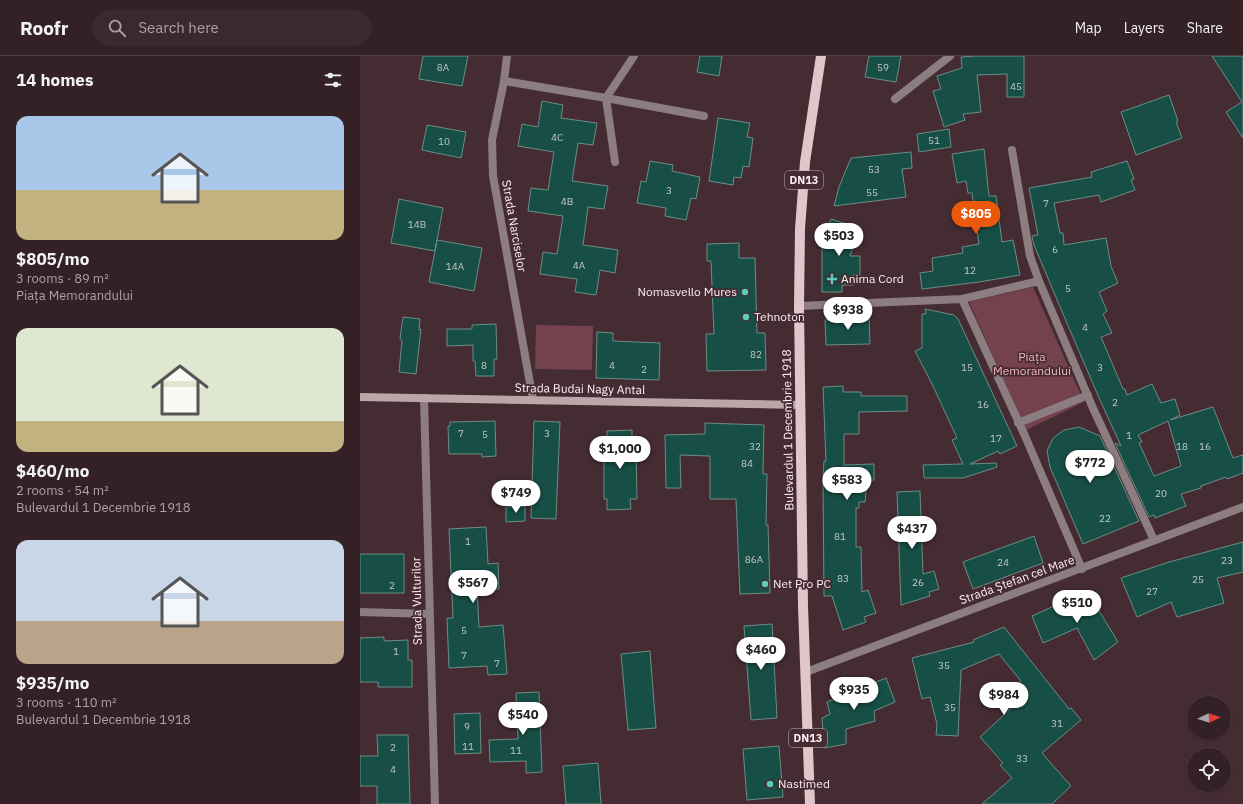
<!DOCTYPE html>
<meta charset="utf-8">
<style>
body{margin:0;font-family:"IBM Plex Sans",sans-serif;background:#3c292e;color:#f1f3f6;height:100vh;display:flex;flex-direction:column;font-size:15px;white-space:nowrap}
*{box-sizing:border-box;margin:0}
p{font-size:13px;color:#a9a3a7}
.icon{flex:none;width:22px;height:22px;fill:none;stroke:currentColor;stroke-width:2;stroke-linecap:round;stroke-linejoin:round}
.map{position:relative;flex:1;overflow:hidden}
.sheet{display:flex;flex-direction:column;background:#342126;width:360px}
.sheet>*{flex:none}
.needle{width:26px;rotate:86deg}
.controls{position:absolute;left:827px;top:640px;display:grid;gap:8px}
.controls a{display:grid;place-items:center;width:44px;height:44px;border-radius:50%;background:#342126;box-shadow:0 1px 3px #0004,0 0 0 1px #4e3e43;font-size:20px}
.price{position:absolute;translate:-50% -34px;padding:0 9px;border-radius:14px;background:#fff;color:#222;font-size:13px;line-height:26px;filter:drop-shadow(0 1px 2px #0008)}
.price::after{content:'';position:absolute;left:50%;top:24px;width:12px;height:9px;margin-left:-6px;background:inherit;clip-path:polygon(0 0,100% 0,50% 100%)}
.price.on{background:#ea580c;color:#fff}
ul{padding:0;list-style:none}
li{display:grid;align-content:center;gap:8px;height:212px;padding:0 16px}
li span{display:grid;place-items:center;height:124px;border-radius:12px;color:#555}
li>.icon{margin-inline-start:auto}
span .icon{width:72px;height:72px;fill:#fffc;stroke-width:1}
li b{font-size:17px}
h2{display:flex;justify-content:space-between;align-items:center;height:48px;padding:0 16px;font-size:17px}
header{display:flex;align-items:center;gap:24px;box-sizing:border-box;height:56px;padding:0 20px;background:#342126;border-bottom:1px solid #4e3e43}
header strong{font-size:19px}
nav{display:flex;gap:22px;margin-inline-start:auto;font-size:14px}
.search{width:280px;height:36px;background:#3c292e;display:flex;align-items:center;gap:10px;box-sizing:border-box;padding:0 14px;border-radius:22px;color:#a9a3a7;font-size:15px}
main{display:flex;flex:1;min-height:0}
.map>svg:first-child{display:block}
</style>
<header>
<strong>Roofr</strong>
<div class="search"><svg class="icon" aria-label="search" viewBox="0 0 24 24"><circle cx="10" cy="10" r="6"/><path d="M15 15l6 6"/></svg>Search here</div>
<nav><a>Map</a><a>Layers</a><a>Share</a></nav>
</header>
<main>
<section class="sheet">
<h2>14 homes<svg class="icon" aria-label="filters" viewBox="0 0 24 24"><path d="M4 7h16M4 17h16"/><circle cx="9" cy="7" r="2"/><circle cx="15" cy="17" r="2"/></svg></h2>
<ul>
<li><span style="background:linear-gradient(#a9c7e8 60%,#c2b280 0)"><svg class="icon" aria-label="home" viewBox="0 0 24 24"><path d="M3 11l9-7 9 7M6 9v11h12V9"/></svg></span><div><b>$805/mo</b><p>3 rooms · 89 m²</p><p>Piața Memorandului</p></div></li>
<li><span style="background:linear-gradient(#dfe7d0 75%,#c2b280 0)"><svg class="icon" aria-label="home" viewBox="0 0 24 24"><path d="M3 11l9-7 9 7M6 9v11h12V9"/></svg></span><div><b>$460/mo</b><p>2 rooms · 54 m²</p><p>Bulevardul 1 Decembrie 1918</p></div></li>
<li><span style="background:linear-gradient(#c9d6e8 65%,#b9a48a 0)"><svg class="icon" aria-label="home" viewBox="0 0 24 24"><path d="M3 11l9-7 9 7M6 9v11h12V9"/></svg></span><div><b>$935/mo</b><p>3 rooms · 110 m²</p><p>Bulevardul 1 Decembrie 1918</p></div></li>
</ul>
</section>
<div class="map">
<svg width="883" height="748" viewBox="0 0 883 748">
<rect width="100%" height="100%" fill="#452c33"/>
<!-- green -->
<path fill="#74414f" d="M673 231 724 346 666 374 609 246Z
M176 269 233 270 232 314 175 313Z"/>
<!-- building -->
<path fill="#174f46" stroke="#6c8d86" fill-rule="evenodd" d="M63 0H108L102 30 59 23Z
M340 0H362L359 20 337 16Z
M509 0H541L536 26 505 21Z
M616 0H664V41H647V18L617 19 621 56 603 58 605 64 584 71 573 35 581 33 577 20 602 12 601 1Z
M852 0H883V82L866 56 882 46Z
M809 39 818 65 816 66 822 82 776 99 761 56Z
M182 45 203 49 201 62 237 67 233 89 218 87 212 125 248 130 244 153 228 151 223 189 258 194 255 217 240 214 236 239 215 236 217 223 180 218 183 196 197 198 203 160 168 155 171 132 188 134 194 96 158 90 162 68 178 71Z
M358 62 390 67 387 81 393 82 389 111 383 110 381 122 374 121 373 129 349 125Z
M67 69 106 76 101 102 62 94Z
M589 73 591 91 559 96 557 78Z
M624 93 629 140H636L642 186 653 184 660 219 619 226 562 233 560 217 573 215 572 202 603 197 602 191 619 188 612 137H608L606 125 597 127 592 98Z
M551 96 552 112 542 113 546 141 474 150 479 131 491 102Z
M290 105 313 109 312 115 340 121 336 143 331 142 326 164 305 160 306 152 277 147 281 125 286 126Z
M767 105 774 123 771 124 775 134 741 146 739 139 694 147 700 177H703L704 189 746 182 751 210 758 227 739 236 747 255 743 258 752 277 741 281 763 333H765L767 339 792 328 801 347 815 343 820 359 810 364 853 351 873 402 883 399V417L867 423 866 421 841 430V432L821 438 826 450 795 462 794 459 789 461 755 387 761 390 740 344 706 265 674 189 672 180 678 179 669 132 732 121 731 116ZM808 365 821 410 794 420 779 387 782 386 778 379Z
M39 143 83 152 75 195 31 187Z
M471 163 499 172 490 200H500V219H493V229H482V236H462V190Z
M77 184 122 192 114 235 69 226Z
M379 187V202H395L397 277H405L406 314 347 315 346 278H354L351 205H347V188Z
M565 253 594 259 598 263 657 390 640 398 638 395 610 408 636 407 637 411 603 422H564L563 409 603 408 592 384 597 382 573 330 555 295 562 292V258H566Z
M509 260 510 288 466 289 465 264Z
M43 261 60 263 59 274 61 273 56 318 39 316 42 284 40 283Z
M136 268 137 303H134V320H116L115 305H113V289L87 290V273H112V269Z
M237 276 253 277V285L300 287 299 324 236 322Z
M483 330V336H501V340H547V355L499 356V378H484V409L514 408V424H507L505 446H499V452H496V491H501L502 536 508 534 516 557 504 561 506 566 483 574 472 540H464L463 424 464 405H466L463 331Z
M135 365 136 400 122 401V398H89L88 370H90V366Z
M174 365 200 366 196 463 171 462Z
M345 367 404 369 403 418H407L406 469H408L410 537 380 538 376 443H350V400L320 399 321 432H306L305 379 345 378Z
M719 371 740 380 779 465 723 488 690 411 687 395 693 382 704 374Z
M272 374V392H276L277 443H270L271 453 247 454V443H244V389L247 388V375Z
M560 435 563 518 574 515 579 533 569 536 570 540 541 549 537 436Z
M165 450V465L146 466V451Z
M126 471 128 508 138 507 139 533H117L119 571 143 569 147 618 128 619 127 610 89 612 87 562H93L89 473Z
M674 480 683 507 613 533 603 506Z
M883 486V516L857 522 864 547 817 561 811 546 777 561 761 522 809 506Z
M0 498H44V537H0Z
M727 535 758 586 734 604 717 572 683 587 672 560Z
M412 568 417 662 391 664 384 570Z
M644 571 709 653 711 652 721 664 682 697 711 730 692 748H622L652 722 640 709 643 707 620 681 658 646 649 635 661 625 639 598 601 614 598 680 576 679 577 668 570 641 562 643 552 602 614 586 613 584Z
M24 581V585L48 584V604H52V631H18V626H0V582Z
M290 595 296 672 268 674 261 598Z
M526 622 535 646 514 655 515 665 486 673V688L464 692 462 662 470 658 467 646Z
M179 636 182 716 166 717V705L130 706 129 684 158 683 156 637Z
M120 657 121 697 95 698 94 658Z
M17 679H48L50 748H17V730H0V700H18Z
M419 690 423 741 387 744 383 693Z
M238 707 241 748H206L203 710Z"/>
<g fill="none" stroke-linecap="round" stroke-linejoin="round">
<!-- minor -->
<path stroke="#8b7d80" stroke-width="8" d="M147 0 144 25 132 84 133 120 173 344
M144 25 246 42 344 60
M535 43 590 0
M652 94 670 200 679 225
M255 106 246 42 274 0
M439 250 602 243
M64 342 75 748
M658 367 728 339
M722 513 665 380 602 243 679 225 732 350 794 484
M0 556 70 558"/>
<!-- tertiary -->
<path stroke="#8b7d80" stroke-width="8" d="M446 616 883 451"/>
<!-- secondary -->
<path stroke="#bba6aa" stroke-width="8" d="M0 341 440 349"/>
<!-- primary -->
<path stroke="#e1c5cb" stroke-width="10" d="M450 748 443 550 439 250 440 173 445 106 461 0"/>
</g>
<!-- markers -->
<g fill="#5bcebb" stroke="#452c33" stroke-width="1.5">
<path d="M470 217h4v4h4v4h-4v4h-4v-4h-4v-4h4z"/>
<circle cx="385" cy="236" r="4"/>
<circle cx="386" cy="261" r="4"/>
<circle cx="405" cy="528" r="4"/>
<circle cx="410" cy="728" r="4"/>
</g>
<g text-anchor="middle" stroke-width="3.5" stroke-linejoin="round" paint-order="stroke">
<!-- number labels -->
<g font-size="10" fill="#c4c6c6">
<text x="83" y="15">8A</text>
<text x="523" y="15">59</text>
<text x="656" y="34">45</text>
<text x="197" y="85">4C</text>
<text x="574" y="88">51</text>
<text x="84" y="89">10</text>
<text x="514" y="117">53</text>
<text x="309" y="138">3</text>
<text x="512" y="140">55</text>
<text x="207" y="149">4B</text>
<text x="686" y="151">7</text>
<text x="57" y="172">14B</text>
<text x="695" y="197">6</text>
<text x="219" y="213">4A</text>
<text x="95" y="214">14A</text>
<text x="610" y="218">12</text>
<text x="708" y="236">5</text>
<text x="725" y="275">4</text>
<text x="396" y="302">82</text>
<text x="124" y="313">8</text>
<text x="252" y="313">4</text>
<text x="607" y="315">15</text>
<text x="740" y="315">3</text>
<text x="284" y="317">2</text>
<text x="755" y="350">2</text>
<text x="623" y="352">16</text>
<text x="101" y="381">7</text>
<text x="187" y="381">3</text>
<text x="125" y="382">5</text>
<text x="769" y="383">1</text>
<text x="636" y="386">17</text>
<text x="395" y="394">32</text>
<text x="822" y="394">18</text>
<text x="845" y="394">16</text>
<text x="387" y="411">84</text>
<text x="801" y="441">20</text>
<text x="745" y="466">22</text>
<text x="480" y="484">81</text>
<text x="108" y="489">1</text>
<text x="394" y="507">86A</text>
<text x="867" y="508">23</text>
<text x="643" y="510">24</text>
<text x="483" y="526">83</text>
<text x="838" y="527">25</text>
<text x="558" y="530">26</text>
<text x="32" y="533">2</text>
<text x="792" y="539">27</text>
<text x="104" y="578">5</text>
<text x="36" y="599">1</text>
<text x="104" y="603">7</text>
<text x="137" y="611">7</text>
<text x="584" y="613">35</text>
<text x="590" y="655">35</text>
<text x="697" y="671">31</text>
<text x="107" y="674">9</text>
<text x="108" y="694">11</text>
<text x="33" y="695">2</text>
<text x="156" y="698">11</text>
<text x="662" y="706">33</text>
<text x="33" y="717">4</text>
</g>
<!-- shield labels -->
<g fill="#452c33" stroke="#c6b3b8" stroke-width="1">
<rect x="425" y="115" width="38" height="18" rx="3"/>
<rect x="429" y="673" width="38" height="18" rx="3"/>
</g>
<g font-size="11" font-weight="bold" fill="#feedf1">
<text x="444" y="128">DN13</text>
<text x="448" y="686">DN13</text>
</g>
<!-- street labels -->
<g font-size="12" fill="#feedf1" stroke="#452c33">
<text transform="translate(154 170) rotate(80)" y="4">Strada Narciselor</text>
<text transform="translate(220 333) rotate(1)" y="4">Strada Budai Nagy Antal</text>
<text transform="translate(428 374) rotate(-91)" y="4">Bulevardul 1 Decembrie 1918</text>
<text transform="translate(657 524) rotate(-20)" y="4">Strada Ștefan cel Mare</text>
<text transform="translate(57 545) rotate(-91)" y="4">Strada Vulturilor</text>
</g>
<!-- poi labels -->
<g font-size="12" fill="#feedf1" stroke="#452c33" text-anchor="start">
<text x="481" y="227">Anima Cord</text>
<text x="377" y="240" text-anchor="end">Nomasvello Mures</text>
<text x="394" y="265">Tehnoton</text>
<text x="413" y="532">Net Pro PC</text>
<text x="418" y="732">Nastimed</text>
</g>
<!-- park labels -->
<g font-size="12" fill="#f3b3c2" stroke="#452c33">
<text x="672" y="305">Piața<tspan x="672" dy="14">Memorandului</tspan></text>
</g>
</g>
</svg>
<div class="controls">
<a><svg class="needle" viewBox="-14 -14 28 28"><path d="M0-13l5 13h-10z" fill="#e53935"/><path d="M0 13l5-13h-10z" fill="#a9a3a7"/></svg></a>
<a><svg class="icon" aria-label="locate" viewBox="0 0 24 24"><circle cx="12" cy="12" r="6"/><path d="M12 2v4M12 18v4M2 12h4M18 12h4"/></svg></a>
</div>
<b class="price on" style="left:616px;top:179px">$805</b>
<b class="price" style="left:479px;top:201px">$503</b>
<b class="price" style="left:488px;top:275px">$938</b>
<b class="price" style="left:260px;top:414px">$1,000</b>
<b class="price" style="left:730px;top:428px">$772</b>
<b class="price" style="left:487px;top:445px">$583</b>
<b class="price" style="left:156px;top:458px">$749</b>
<b class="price" style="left:552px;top:494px">$437</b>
<b class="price" style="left:113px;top:548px">$567</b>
<b class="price" style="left:717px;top:568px">$510</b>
<b class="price" style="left:401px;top:615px">$460</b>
<b class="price" style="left:494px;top:655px">$935</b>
<b class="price" style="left:644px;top:660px">$984</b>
<b class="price" style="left:163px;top:680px">$540</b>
</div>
</main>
